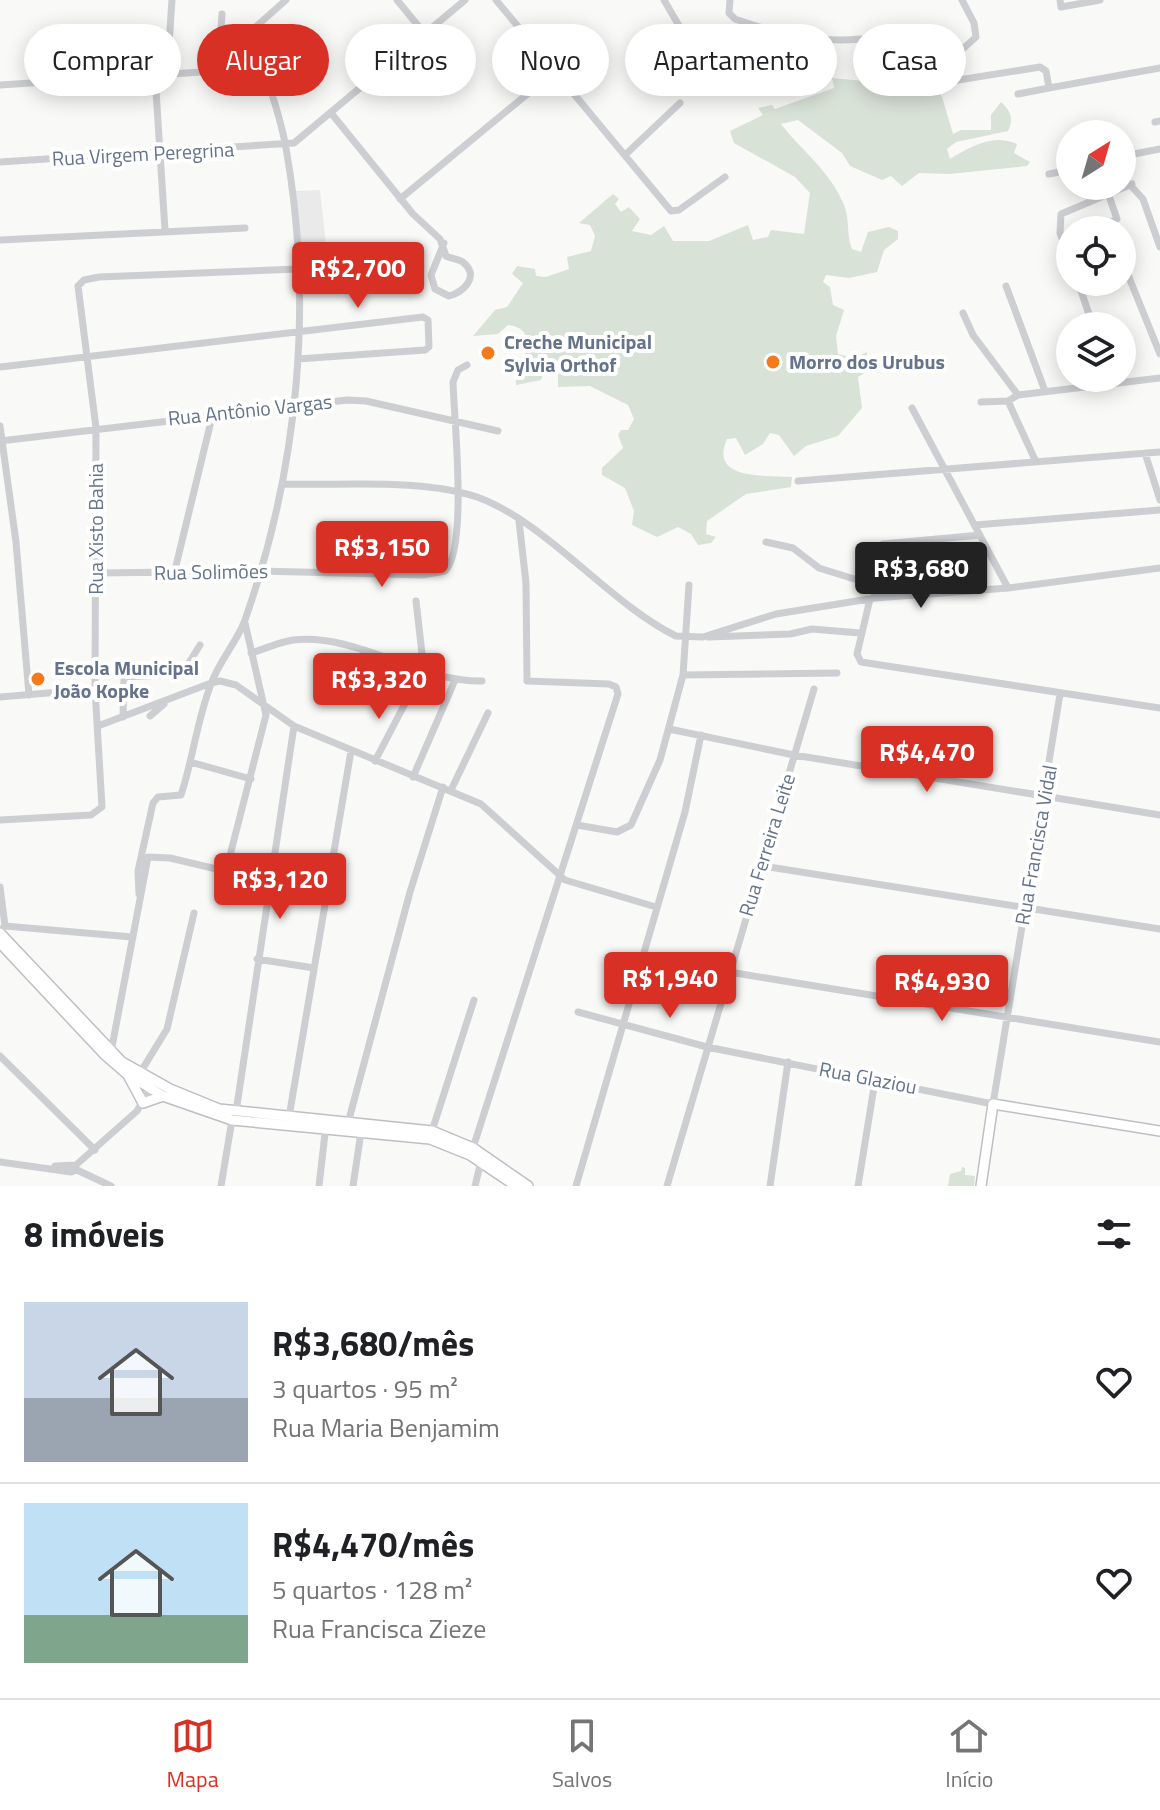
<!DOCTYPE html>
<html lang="pt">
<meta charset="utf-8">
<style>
body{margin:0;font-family:"Titillium Web",sans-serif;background:#f2f2f2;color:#202124;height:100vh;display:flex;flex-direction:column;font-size:30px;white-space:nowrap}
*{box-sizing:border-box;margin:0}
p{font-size:26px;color:#757577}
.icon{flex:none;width:44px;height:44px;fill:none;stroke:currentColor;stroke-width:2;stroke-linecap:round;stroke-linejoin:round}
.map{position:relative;height:1186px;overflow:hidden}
.details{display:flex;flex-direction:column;background:#fff;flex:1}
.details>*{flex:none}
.guide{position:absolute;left:24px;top:24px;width:1112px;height:72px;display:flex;gap:16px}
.needle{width:52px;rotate:37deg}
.buttons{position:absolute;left:1056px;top:120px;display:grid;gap:16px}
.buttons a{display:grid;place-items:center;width:80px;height:80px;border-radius:50%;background:#fff;box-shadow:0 4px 20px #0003;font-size:40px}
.price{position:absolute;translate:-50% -68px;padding:0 18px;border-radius:8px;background:#d93025;color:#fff;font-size:26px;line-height:52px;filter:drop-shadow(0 2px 4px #0008)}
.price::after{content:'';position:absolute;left:50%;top:48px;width:24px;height:18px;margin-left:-12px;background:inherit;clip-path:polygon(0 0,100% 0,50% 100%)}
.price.active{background:#222;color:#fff}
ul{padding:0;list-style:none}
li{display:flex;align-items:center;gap:24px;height:200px;padding:0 24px}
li+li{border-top:2px solid #e0e0e0}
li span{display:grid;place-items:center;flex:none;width:224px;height:160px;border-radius:0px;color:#555}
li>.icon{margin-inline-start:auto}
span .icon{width:96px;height:96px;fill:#fffc;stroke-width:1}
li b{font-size:34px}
h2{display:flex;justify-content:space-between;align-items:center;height:96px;padding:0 24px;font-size:34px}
.chip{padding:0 28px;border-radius:36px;background:#fff;box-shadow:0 4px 20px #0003;font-size:28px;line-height:72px}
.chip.active{background:#d93025;color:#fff}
.tab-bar{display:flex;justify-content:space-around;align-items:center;height:112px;border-top:2px solid #e0e0e0;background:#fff;font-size:22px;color:#757577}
.tab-bar a{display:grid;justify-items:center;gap:4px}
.tab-bar .active{color:#d93025}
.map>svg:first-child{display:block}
</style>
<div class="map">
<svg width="1160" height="1186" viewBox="0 0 1160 1186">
<rect width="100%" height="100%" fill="#f9f9f7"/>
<!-- built -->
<path fill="#eaeaea" d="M320 190 326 244 301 250 296 191Z"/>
<!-- green -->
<path fill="#d9e2d7" d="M881 32 895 39 905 60 920 62 942 97 953 134 961 130H991V115L1001 102C1011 111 1014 119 1008 131L956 142 947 149 950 159C970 147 993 133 1017 144L1014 153 1030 162 1027 166 949 174 919 173 902 186 891 176 882 180 850 166 842 153 798 120 781 124C802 151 831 172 844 205 850 219 846 235 852 249L861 252 868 232 889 227 898 231V239L884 250 877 272 849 278 826 275 823 282 830 287 833 305 844 310 836 336 838 354 854 358 867 352 866 372 858 377 862 408 838 436 806 446 794 456 779 435 770 433 763 444 745 455 736 438 727 439C709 480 763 475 792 477L791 487 746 494 707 521 706 534 716 537 711 543 698 545 691 534 678 527 657 537 632 525 634 511 625 488 602 475V468L623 448 618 435 621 430H628L634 419 628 405 590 386 558 387V372L544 370 541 380 516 385V368C530 354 535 328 508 325L498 334 473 336 495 310 507 307 523 283 512 274 517 266 535 269 536 276 546 277 569 269 567 257 591 251 595 236 590 225 579 223 613 194 619 199 615 204 621 212 629 207 640 219 632 231 651 235 664 226 673 241H709L748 225 753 240 768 237 771 230 804 234 810 193 795 177 734 143 730 131 763 115 758 108 772 105 775 109 834 88 832 78 875 82 877 63 884 56Z
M962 1167 965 1168V1175L975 1176 974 1186H948L950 1174 961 1171Z"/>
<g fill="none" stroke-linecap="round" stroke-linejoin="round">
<!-- major casing -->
<g stroke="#bcbfc4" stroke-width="12">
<path id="major" d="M0 933 122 1062 170 1089 219 1109 432 1131 473 1148 528 1186
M0 943 104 1054 127 1074 163 1096 232 1120 430 1139 470 1155 516 1186
M129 1077 143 1103 163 1096
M981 1186 993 1104 1160 1131"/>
</g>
<!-- minor -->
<path stroke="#ccced2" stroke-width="7" d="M397 0 425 34
M496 0 671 211 679 210 725 177
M664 0 689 43
M730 0 729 13 735 19C778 34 815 43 861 39
M1060 0 1061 7 1100 0
M219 59 222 14
M207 70 286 0
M167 74 172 0
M155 75 165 230
M936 82 945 65 976 37 974 23 962 0
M0 85 262 68
M921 86 1040 67 1046 71 1049 88 1160 68
M1018 94 1049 88
M331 113 413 214 440 239 446 256C452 259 459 259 464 263 480 277 463 292 449 296L435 289 431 275 444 243
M1155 122 1160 121
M625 155 680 103
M1129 155 1160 149
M0 162 294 143 465 0
M1049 174 1070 170
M1122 176 1143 199 1160 247
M400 199 554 72
M1096 230 1117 219 1108 193
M0 240 245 228
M1070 260 1060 233 1061 214 1132 184
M1122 260 1160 354
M1078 282 1093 326
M1006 286 1045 391
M963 313 973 335 1018 395
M0 367 423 317 428 320 429 347 425 350 298 359
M1008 401 1018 395 1160 378
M1008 401 1036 462
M981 402 1008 401
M912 408 1008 588
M0 426 16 542 29 695
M0 441 347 400 366 401 498 431
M1145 453 1160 500
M798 481 1160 452
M283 484C342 486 421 478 477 497 545 521 610 604 676 636L703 637 776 614 875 598 1008 588 1160 568
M975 525 1160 510
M766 542 793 548 819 568 867 583 873 588 875 598
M883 544 980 535
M97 573 258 571 423 575 445 571C468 549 454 418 453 382L458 370 467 365
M174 574 213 413
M870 599 857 654 861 662 1160 708
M416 601 424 671
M709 637 790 634 812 629 860 633
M251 653C265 649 279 642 293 640 358 633 418 682 482 681
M683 675 837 673
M0 697 95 689
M150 716 164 704
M123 717 124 677 182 674 200 645
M98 726 211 683 220 681 236 685 294 726 481 804 565 880 656 907
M669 729 794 755 1160 815
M375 761 410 694
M190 762 251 779
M413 777 455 680
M451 790 488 713
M0 820 91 815 102 807 95 689 96 428 78 286 84 280 99 277 298 269
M577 825 617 832 631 825 660 760 683 675 689 585
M763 866 1160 929
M226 871 266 715 245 623
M0 887 5 926
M139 894 138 871 153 803 158 797 181 795C193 759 197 720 211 684 219 661 237 642 245 620 298 469 314 306 286 148 279 109 263 69 251 32
M0 931 5 926 132 937
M257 959 314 968
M729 972 1160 1042
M578 1012 707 1047 993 1104 1060 694
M111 1052 148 857 170 858 271 882
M0 1056 95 1150
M140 1073 167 1029 194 913
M236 1112 294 726
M289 1117 351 751
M348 1123 410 892 443 787
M432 1131 474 1000
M473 1148 618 694 616 687 609 684 527 681 526 583 519 521
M0 1162 71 1172 77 1170
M76 1165 137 1111 150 1088
M55 1166 76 1165
M77 1170 111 1186
M221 1186 232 1120
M319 1186 326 1125
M353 1186 361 1132
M475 1186 481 1161
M576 1186 685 812 701 735
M667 1186 814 689
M770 1186 788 1062
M858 1186 875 1081"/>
<!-- major -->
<use href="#major" stroke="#fff" stroke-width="9"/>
</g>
<!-- markers -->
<g fill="#f57a1b" stroke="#fff" stroke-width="3">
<circle cx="488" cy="353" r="8"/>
<circle cx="773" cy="362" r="8"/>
<circle cx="38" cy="679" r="8"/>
</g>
<g text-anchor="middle" stroke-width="8" stroke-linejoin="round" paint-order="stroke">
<!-- street labels -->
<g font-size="20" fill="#65738b" stroke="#fff">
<text transform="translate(143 154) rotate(-3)" y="7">Rua Virgem Peregrina</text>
<text transform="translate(250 410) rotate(-6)" y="7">Rua Antônio Vargas</text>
<text transform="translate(96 529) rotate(-90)" y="7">Rua Xisto Bahia</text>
<text transform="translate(211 572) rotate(-1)" y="7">Rua Solimões</text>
<text transform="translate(767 845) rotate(-73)" y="7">Rua Ferreira Leite</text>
<text transform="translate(1036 845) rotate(-80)" y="7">Rua Francisca Vidal</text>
<text transform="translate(868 1078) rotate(11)" y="7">Rua Glaziou</text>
</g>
<!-- poi labels -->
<g font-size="20" font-weight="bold" fill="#65738b" stroke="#fff" text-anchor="start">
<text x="504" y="349">Creche Municipal<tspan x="504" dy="23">Sylvia Orthof</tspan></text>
<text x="789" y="369">Morro dos Urubus</text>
<text x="54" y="675">Escola Municipal<tspan x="54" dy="23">João Kopke</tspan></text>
</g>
</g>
</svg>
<div class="buttons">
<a><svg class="needle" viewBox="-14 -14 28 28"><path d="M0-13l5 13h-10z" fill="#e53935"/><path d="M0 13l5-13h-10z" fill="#757577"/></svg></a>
<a><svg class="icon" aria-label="locate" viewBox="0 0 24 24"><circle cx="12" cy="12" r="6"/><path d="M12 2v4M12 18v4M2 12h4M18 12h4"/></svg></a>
<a><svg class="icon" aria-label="layers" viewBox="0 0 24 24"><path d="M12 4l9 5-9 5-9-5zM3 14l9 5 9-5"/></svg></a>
</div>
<b class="price" style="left:358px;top:310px">R$2,700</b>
<b class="price" style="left:382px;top:589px">R$3,150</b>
<b class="price active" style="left:921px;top:610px">R$3,680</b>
<b class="price" style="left:379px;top:721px">R$3,320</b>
<b class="price" style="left:927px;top:794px">R$4,470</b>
<b class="price" style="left:280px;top:921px">R$3,120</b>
<b class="price" style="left:670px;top:1020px">R$1,940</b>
<b class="price" style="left:942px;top:1023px">R$4,930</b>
<div class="guide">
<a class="chip">Comprar</a>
<a class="chip active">Alugar</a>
<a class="chip">Filtros</a>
<a class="chip">Novo</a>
<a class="chip">Apartamento</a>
<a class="chip">Casa</a>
</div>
</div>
<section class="details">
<h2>8 imóveis<svg class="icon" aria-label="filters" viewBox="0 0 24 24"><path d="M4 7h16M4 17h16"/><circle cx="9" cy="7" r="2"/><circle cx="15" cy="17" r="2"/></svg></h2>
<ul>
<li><span style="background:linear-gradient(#c9d6e8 60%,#9aa5b1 0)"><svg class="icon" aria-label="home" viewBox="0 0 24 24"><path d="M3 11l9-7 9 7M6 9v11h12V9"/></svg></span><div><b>R$3,680/mês</b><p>3 quartos · 95 m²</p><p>Rua Maria Benjamim</p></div><svg class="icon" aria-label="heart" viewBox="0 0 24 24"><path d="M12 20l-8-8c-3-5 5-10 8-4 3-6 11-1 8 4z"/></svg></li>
<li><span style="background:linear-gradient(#bfe0f5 70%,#7fa58c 0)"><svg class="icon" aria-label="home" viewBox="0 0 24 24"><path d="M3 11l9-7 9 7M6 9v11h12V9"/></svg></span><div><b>R$4,470/mês</b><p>5 quartos · 128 m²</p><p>Rua Francisca Zieze</p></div><svg class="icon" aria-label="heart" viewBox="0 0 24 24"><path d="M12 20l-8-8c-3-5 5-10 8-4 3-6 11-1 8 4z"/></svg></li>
</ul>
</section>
<nav class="tab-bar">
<a class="active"><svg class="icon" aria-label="map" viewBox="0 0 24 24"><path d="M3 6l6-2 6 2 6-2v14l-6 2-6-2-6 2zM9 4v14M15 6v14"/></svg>Mapa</a>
<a><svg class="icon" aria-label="saved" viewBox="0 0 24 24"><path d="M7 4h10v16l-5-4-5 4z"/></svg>Salvos</a>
<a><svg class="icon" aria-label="home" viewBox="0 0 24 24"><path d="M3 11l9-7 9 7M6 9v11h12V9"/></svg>Início</a>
</nav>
